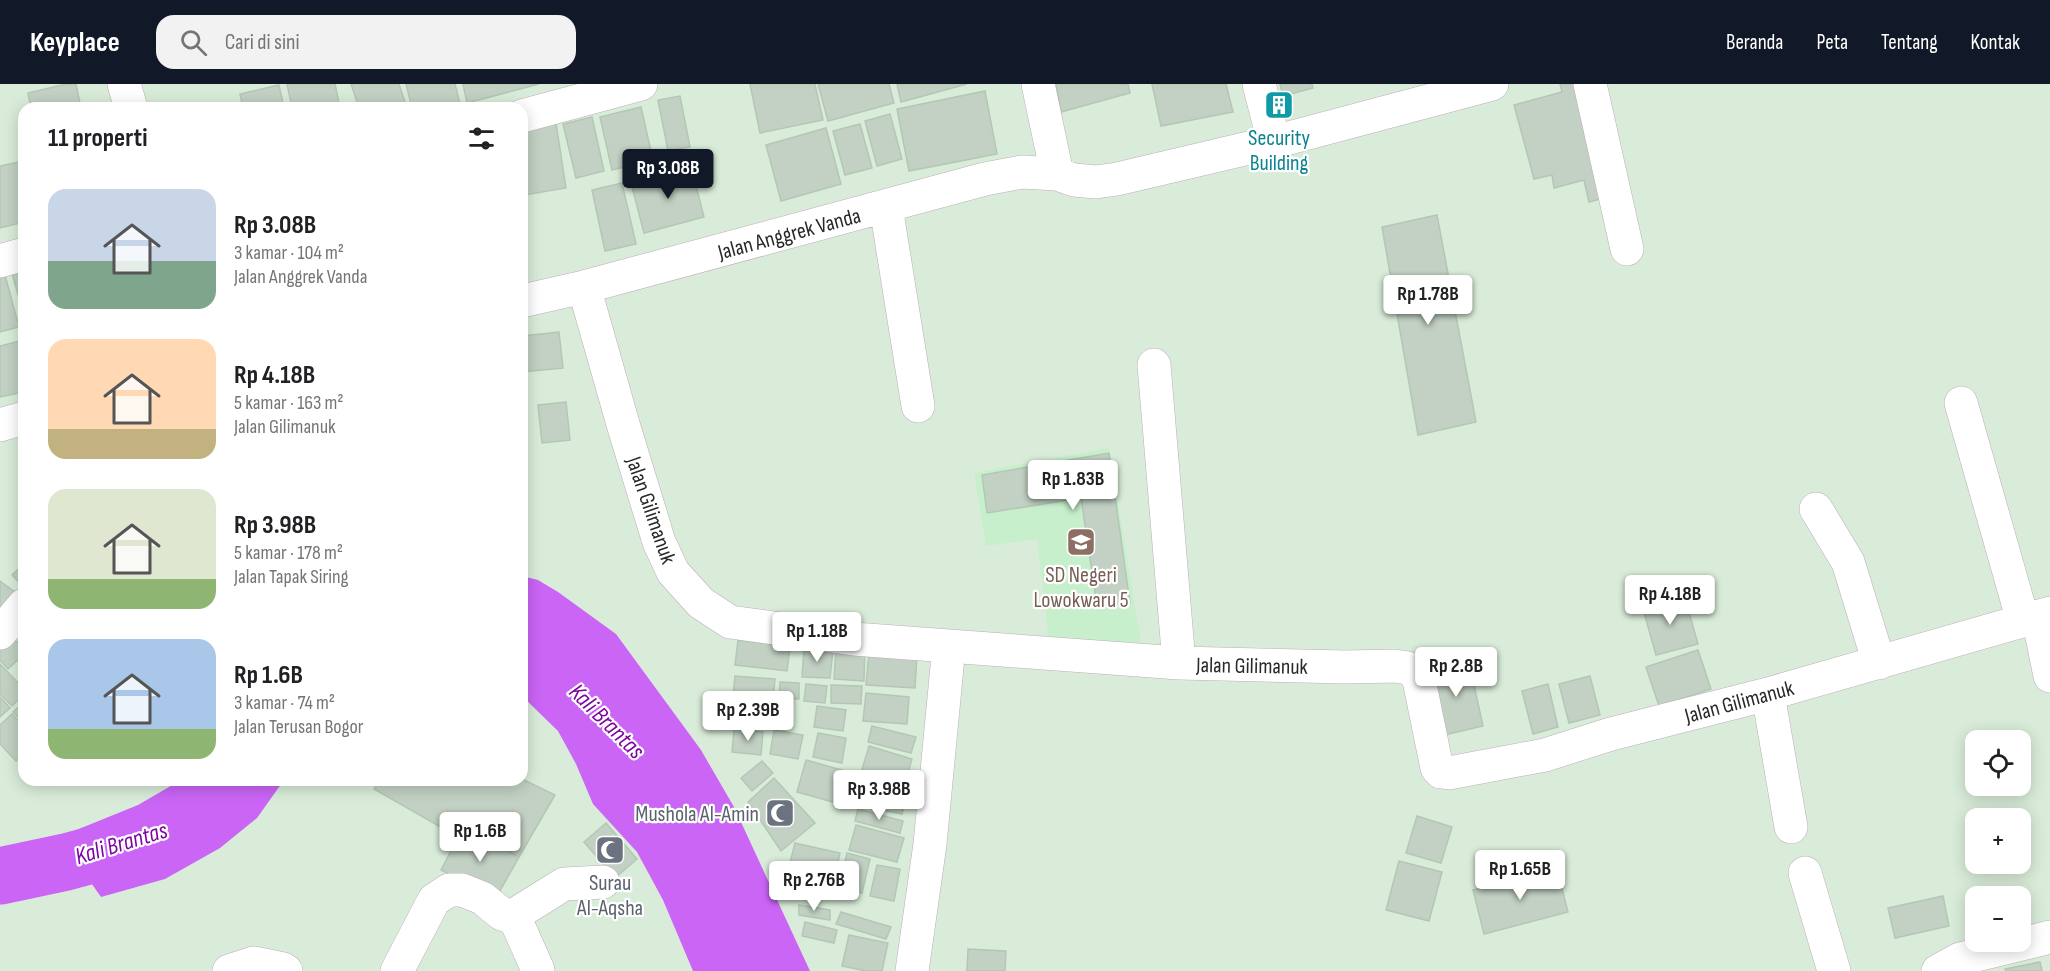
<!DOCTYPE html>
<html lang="id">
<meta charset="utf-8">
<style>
body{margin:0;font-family:"Sofia Sans Condensed",sans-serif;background:#f2f2f2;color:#202124;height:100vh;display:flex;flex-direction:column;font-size:22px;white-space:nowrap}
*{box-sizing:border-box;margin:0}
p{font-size:20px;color:#757577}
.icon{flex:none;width:33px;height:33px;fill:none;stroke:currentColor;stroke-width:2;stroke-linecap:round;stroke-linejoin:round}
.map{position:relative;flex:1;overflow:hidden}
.drawer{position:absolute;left:18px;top:18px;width:510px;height:684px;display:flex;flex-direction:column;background:#fff;border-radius:18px;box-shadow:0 3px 15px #0003}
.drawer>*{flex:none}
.fabs{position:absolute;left:1965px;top:646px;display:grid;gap:12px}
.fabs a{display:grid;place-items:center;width:66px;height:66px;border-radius:12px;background:#fff;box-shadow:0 3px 15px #0003;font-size:30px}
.price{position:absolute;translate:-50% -51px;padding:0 14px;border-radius:6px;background:#fff;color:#222;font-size:20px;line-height:39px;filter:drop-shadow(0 2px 3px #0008)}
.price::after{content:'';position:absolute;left:50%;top:36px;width:18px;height:14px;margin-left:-9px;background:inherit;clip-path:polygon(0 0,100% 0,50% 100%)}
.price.selected{background:#111827;color:#fff}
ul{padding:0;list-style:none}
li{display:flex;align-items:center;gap:18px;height:150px;padding:0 30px}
li span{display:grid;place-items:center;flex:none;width:168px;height:120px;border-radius:18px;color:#555}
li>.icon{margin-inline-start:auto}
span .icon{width:72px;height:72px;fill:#fffc;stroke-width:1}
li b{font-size:26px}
h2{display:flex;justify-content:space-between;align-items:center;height:72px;padding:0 30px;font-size:26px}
header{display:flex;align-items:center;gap:36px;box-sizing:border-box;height:84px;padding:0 30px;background:#111827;color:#fff}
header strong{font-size:28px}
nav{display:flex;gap:33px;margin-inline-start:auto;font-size:21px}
.search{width:420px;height:54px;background:#f2f2f2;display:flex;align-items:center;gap:15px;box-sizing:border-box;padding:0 21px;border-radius:18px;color:#757577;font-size:22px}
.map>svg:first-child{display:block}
</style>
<header>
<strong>Keyplace</strong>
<div class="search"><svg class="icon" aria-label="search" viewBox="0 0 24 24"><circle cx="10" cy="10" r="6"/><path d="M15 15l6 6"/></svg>Cari di sini</div>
<nav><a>Beranda</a><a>Peta</a><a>Tentang</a><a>Kontak</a></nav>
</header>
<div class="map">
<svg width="2050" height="887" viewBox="0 0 2050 887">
<rect width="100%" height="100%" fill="#d9ecd9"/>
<!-- education -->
<path fill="#c7efcb" d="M1109 364 1141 559 1049 556 1037 455 986 462 974 389Z"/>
<!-- water -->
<path fill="#ca65f6" d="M522 492 538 496 558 508 616 550 701 666 734 723 810 887H693L663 816 637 768 593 720 576 680 558 647 522 612Z
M181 696H284L257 734 220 764 165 795 101 813 59 753 138 721Z"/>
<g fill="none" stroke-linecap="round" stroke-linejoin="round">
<!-- river -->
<path stroke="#ca65f6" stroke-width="57" d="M0 792 66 778 170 750 225 696"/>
</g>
<!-- building -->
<path fill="#c2d1c3" stroke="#b3c7b5" stroke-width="1.5" d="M66 0H76L81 24H31L28 9Z
M287 0H335L340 24H292Z
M351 0H399L407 24H359Z
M406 0H455L461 24H412Z
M463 0H539L467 19Z
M750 0H815L823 36 760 49Z
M818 0H889L894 19 828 37Z
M897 0H967L901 18Z
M1056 0H1128L1130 9 1061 28Z
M1152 0H1226L1233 28 1161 42Z
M1280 0H1312L1313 4 1283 12Z
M1560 0H1580L1608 113 1589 118 1584 96 1554 104 1552 91 1534 95 1514 21 1562 8Z
M279 1 284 24H243L240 10Z
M985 7 997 70 909 87 897 25Z
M680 12 690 63 668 67 658 16Z
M641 23 653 76 612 86 600 33Z
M890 30 902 75 877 82 865 37Z
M592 33 604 87 576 94 563 40Z
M556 39 566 104 525 111 522 95V44Z
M860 40 872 84 845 91 833 47Z
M826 44 841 100 781 117 766 61Z
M24 77V138L0 144V82Z
M691 82 704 133 644 149 631 99Z
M622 99 636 160 605 167 592 106Z
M1437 131 1476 338 1418 351 1382 143Z
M24 182V231L11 186Z
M4 187 19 243 0 248V188Z
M559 248 563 284 522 288V252Z
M24 256V308L0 313V262Z
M566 318 570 356 542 359 538 321Z
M1109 369 1130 519 1097 522 1081 414 987 429 982 391Z
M24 480V503L12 491Z
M0 497 15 508 0 530Z
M1685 514 1698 560 1656 571 1643 525Z
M7 548 24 565V570L8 585 0 576V555Z
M738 556 790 563 787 587 735 581Z
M804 564 833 566 830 594 802 593Z
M836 565 865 566 864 597 834 595Z
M1698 566 1711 605 1659 622 1646 583Z
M869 568 917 571 915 604 866 601Z
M1469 578 1483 642 1444 651 1430 587Z
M0 580 24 605V610L12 622 0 610Z
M735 592 775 595 773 616 733 613Z
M1590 592 1600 631 1569 639 1559 600Z
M780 598 799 599V615L779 614Z
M806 600 827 602 825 619 804 617Z
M1548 600 1558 643 1533 650 1522 607Z
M831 601 862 602 861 620 831 619Z
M866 609 909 613 907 640 863 637Z
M0 613 10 624 0 633Z
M24 618V639L13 628Z
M817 622 846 626 843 647 814 643Z
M12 630 24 643V670L16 677 0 660V641Z
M872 642 916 653 911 669 868 658Z
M734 645 763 648 761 671 732 668Z
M774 646 803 651 798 675 770 670Z
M818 649 846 654 842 679 813 673Z
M869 662 912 675 904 702 861 689Z
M806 676 856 690 847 722 797 708Z
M762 677 773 689 752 707 741 694Z
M774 694 815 739 781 767 748 718Z
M522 695 555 711 519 773 463 744 458 753 374 705 379 696Z
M864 695 908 705 902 730 858 721Z
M858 725 903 737 900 749 855 737Z
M1417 732 1452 743 1441 779 1406 769Z
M606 739 637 775 615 794 584 758Z
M856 741 904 754 897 778 849 766Z
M463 744 519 773 496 814 441 786Z
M795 759 840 769 833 801 787 791Z
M847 769 870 775 862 809 839 804Z
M1399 777 1442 788 1429 837 1386 826Z
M877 781 900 785 894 817 870 812Z
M1557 785 1568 828 1484 850 1473 806Z
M1943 812 1949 842 1895 854 1888 824Z
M799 821 830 826V836L799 831Z
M841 828 891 843 886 855 836 840Z
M805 838 837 846 834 859 802 852Z
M849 851 888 859 882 887H866L842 882Z
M968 865 1006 867 1005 887H967Z
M2040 878 2042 887H2006L2005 885Z"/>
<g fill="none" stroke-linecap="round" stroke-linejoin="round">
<!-- minor casing -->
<g stroke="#beadba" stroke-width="34">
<path id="minor" d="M124 0 131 24
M1038 0 1057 90
M1259 0 1274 58
M1590 0 1627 165
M522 32 641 0
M886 123 918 322
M0 177 24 170
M584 203 623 340 659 458 673 488 701 519 730 538 854 555 1179 579 1344 583 1395 582 1408 584 1415 589 1419 596 1437 684 1441 688 1449 689 1545 671 1611 650 1768 610 2050 529
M522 217 584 203 985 95 1022 88 1057 90 1074 96 1096 98 1117 95 1274 58 1492 0
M1154 281 1179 579
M1961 319 2023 537
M0 341 24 334
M1816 425 1848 478 1879 579
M2038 533 2050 592
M0 549 24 521
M1768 610 1791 743
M1805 789 1834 887
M514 832 538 886
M229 887 254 879 283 885 286 887
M397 887 434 816 449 806H462L482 814 502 830 511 833 564 800 603 798
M912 887 930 760 949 562
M1938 887 1960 875 2050 853"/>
</g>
<!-- minor -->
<use href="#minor" stroke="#fff" stroke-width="33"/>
</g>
<!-- icons -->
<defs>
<g id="building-square" transform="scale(1.5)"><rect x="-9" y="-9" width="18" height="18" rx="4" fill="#0f9aa8" stroke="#fff"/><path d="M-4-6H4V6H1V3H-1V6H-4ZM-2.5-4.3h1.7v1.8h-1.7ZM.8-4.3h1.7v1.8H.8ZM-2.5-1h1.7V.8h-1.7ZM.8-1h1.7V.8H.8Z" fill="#fff"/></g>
<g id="school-square" transform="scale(1.5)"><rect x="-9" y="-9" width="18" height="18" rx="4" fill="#8d6e63" stroke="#fff"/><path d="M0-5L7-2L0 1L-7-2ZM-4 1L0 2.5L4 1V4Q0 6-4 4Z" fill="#fff"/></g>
<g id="mosque-square" transform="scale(1.5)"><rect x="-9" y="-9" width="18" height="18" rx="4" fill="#6b7280" stroke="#fff"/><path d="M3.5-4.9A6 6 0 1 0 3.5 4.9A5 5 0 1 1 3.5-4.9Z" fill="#fff"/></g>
</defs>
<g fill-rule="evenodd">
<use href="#building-square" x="1279" y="21"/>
<use href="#school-square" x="1081" y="458"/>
<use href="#mosque-square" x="780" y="729"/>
<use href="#mosque-square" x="610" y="766"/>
</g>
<g text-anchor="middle" stroke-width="4.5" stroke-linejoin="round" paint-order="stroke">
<!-- culture labels -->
<g font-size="22" fill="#0d838f" stroke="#fff">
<text x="1279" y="61">Security<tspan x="1279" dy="25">Building</tspan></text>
</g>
<!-- street labels -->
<g font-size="22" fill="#292929" stroke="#fff">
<text transform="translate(789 149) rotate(-15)" y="8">Jalan Anggrek Vanda</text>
<text transform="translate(652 426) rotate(71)" y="8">Jalan Gilimanuk</text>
<text transform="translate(1252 581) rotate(1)" y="8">Jalan Gilimanuk</text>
<text transform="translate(1739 617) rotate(-15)" y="8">Jalan Gilimanuk</text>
</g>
<!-- education labels -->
<g font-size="22" fill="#785e54" stroke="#fff">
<text x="1081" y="498">SD Negeri<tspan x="1081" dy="25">Lowokwaru 5</tspan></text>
</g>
<!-- worship labels -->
<g font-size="22" fill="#5b616d" stroke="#fff" text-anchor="end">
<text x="759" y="737">Mushola Al-Amin</text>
<text x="610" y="806" text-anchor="middle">Surau<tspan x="610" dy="25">Al-Aqsha</tspan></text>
</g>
<!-- water labels -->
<g font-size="24" font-style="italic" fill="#7e05a0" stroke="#fff">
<text transform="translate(607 637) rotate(45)" y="8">Kali Brantas</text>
<text transform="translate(121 759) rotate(-17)" y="8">Kali Brantas</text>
</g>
</g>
</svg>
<div class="fabs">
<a><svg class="icon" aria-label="locate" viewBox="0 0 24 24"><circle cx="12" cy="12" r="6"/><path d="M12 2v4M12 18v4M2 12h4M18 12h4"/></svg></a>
<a>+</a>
<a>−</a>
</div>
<b class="price selected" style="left:668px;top:116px">Rp 3.08B</b>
<b class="price" style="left:1428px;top:242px">Rp 1.78B</b>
<b class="price" style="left:1073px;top:427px">Rp 1.83B</b>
<b class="price" style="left:1670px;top:542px">Rp 4.18B</b>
<b class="price" style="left:817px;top:579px">Rp 1.18B</b>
<b class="price" style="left:1456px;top:614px">Rp 2.8B</b>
<b class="price" style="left:748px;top:658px">Rp 2.39B</b>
<b class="price" style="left:879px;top:737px">Rp 3.98B</b>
<b class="price" style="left:480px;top:779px">Rp 1.6B</b>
<b class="price" style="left:1520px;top:817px">Rp 1.65B</b>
<b class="price" style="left:814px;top:828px">Rp 2.76B</b>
<section class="drawer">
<h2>11 properti<svg class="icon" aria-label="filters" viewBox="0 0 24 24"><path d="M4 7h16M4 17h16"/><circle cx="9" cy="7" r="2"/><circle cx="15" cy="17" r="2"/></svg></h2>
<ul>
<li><span style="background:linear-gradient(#c9d6e8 60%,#7fa58c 0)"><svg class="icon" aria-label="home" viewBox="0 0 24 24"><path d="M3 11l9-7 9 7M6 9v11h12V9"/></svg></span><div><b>Rp 3.08B</b><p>3 kamar · 104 m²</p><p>Jalan Anggrek Vanda</p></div></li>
<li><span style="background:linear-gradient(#ffd9b3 75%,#c2b280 0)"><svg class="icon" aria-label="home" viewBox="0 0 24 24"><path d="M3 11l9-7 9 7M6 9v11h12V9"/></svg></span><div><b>Rp 4.18B</b><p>5 kamar · 163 m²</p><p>Jalan Gilimanuk</p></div></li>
<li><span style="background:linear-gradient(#dfe7d0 75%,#8fb573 0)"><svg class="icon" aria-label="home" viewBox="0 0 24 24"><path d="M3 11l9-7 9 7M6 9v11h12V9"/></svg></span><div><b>Rp 3.98B</b><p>5 kamar · 178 m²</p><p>Jalan Tapak Siring</p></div></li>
<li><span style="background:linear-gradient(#a9c7e8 75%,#8fb573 0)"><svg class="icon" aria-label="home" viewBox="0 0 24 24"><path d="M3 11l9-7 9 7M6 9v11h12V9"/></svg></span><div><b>Rp 1.6B</b><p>3 kamar · 74 m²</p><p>Jalan Terusan Bogor</p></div></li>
</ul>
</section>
</div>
